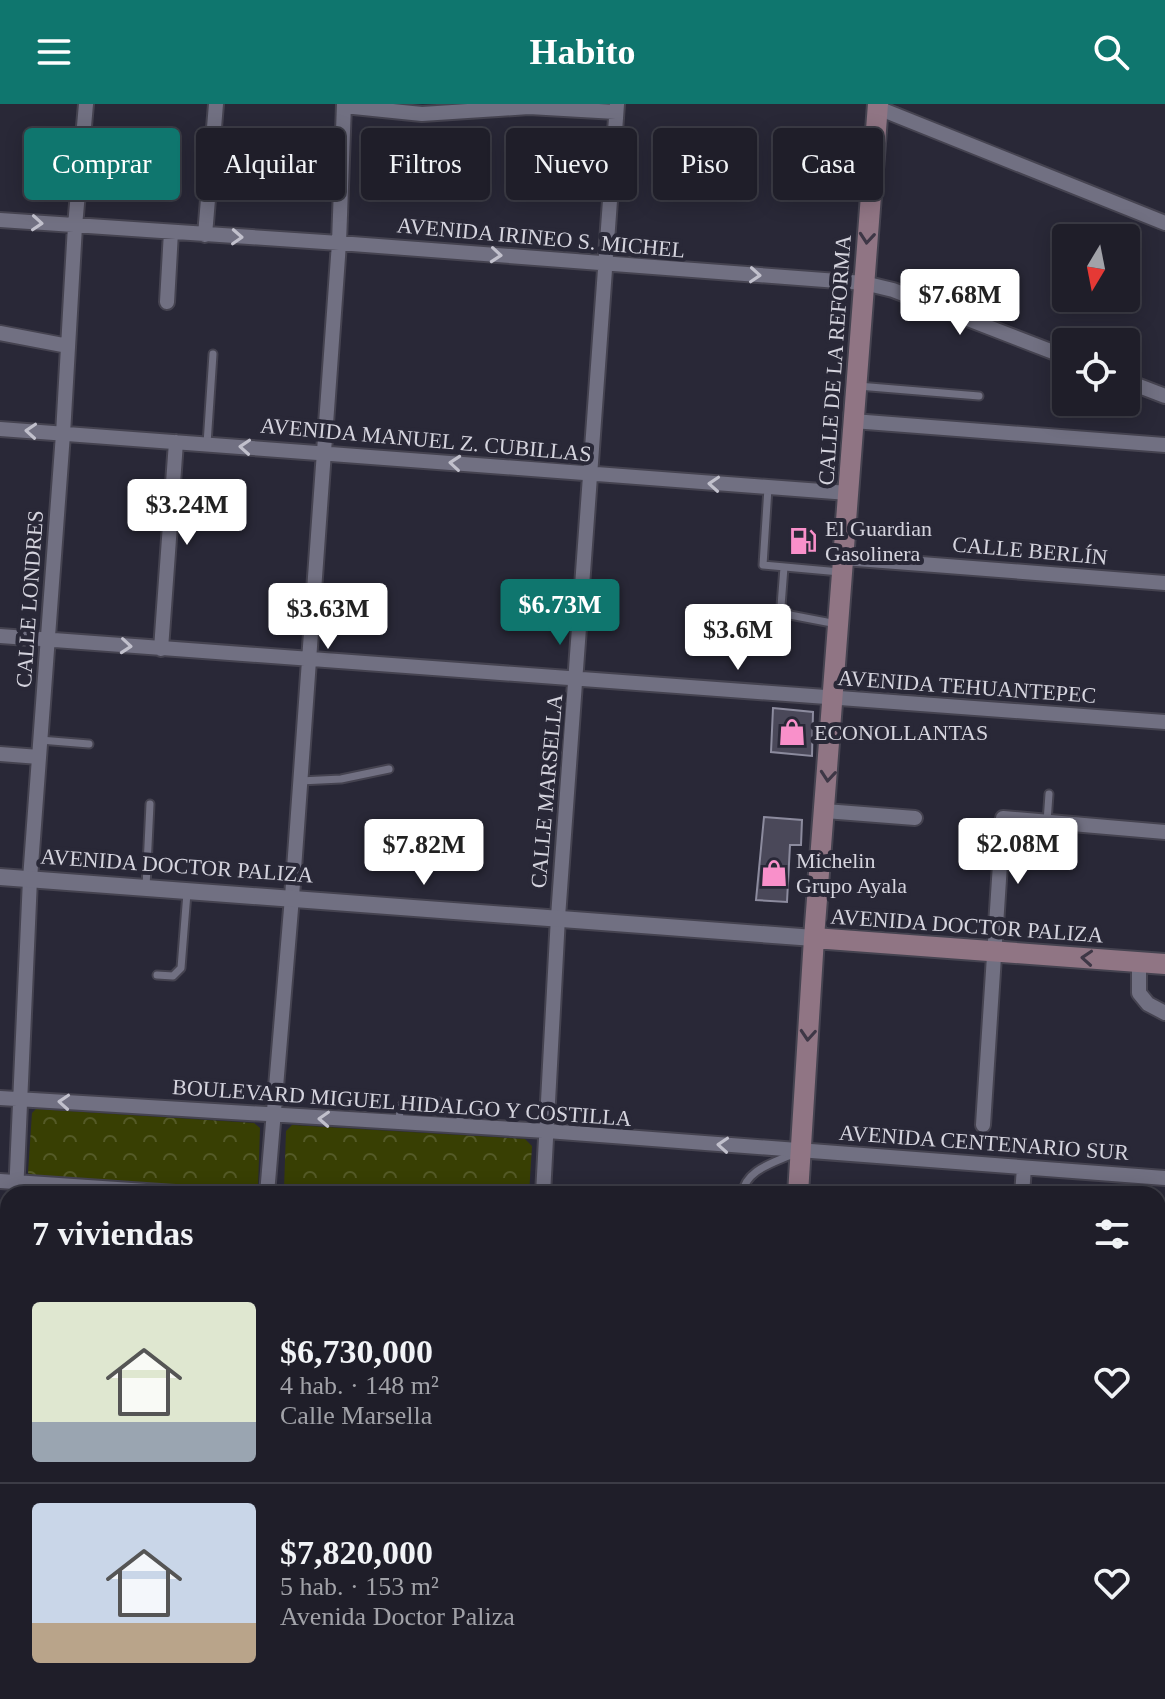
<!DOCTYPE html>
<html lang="es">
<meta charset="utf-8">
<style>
body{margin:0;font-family:"Times New Roman",serif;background:#2c2b35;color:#f1f3f6;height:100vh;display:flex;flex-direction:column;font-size:30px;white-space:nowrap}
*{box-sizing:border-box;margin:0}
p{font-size:26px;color:#a1a2a8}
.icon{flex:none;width:44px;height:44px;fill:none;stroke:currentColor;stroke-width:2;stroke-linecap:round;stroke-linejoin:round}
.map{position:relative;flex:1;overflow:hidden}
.details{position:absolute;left:0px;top:1082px;width:1166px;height:514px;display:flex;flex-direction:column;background:#1f1e29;border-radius:24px 24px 0 0;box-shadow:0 4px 20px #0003,0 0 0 2px #3c3c46}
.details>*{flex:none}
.guide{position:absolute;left:24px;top:24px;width:1118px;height:72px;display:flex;gap:16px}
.needle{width:52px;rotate:190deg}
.tools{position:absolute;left:1052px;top:120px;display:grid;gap:16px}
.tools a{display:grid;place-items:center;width:88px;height:88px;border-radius:8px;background:#1f1e29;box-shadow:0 4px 20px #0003,0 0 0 2px #3c3c46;font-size:40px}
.price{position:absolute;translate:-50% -68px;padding:0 18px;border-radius:8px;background:#fff;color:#222;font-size:26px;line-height:52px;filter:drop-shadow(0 2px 4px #0008)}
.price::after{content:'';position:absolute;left:50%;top:48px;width:24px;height:18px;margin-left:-12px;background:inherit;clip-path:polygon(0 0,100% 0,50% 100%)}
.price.current{background:#0f766e;color:#fff}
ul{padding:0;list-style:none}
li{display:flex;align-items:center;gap:24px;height:200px;padding:0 32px}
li+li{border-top:2px solid #3c3c46}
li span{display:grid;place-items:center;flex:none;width:224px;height:160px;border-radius:8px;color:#555}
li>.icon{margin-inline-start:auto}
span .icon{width:96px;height:96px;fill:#fffc;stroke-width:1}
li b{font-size:34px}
h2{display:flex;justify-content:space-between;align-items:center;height:96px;padding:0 32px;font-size:34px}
.chip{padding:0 28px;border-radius:8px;background:#1f1e29;box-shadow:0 4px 20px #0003,0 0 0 2px #3c3c46;font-size:28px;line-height:72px}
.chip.current{background:#0f766e;color:#fff}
header{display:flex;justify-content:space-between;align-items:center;height:104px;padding:0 32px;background:#0f766e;color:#fff;font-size:36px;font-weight:800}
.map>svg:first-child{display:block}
</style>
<header><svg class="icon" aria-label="menu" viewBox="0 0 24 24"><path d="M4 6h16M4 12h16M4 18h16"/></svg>Habito<svg class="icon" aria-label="search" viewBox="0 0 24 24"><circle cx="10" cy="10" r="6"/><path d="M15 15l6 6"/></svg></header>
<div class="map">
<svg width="1165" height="1595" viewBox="0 0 1165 1595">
<defs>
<pattern id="park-crowns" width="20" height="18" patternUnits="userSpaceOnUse" patternTransform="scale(2)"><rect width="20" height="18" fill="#383f03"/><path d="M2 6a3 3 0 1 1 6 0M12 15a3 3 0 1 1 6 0" fill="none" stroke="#545a27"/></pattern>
</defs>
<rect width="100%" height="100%" fill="#292837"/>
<!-- park -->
<path fill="url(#park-crowns)" d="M36 1005 254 1019 260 1024 258 1083 253 1087 33 1073 28 1069 32 1009Z
M292 1021 525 1035 532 1042 529 1090H290L284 1085 286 1027Z"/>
<!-- building -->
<path fill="#4a4859" stroke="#8c8b9e" stroke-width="2" d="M773 604 813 608 812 652 771 648Z
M764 713 802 716 801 741H790L787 798 756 796Z"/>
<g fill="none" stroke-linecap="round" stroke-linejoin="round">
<!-- service casing -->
<g stroke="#454350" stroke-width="11">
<path id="service" d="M858 282 979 292
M207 340 213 250
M768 384 763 461 840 468
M784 463 781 502 790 511 837 520
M40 636 89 640
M300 677 341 675 389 665
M1047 718 1049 690
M146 783 150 700
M157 871 173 872 181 864 187 789
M399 1018 400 1004 404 999C416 996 446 995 456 1004 462 1009 460 1016 459 1023
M742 1090C746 1065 774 1059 795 1049
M717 1588 747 1595
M82 1595 86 1588"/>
</g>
<!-- minor casing -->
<g stroke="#454350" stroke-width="18">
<path id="minor" d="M344 2 422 10 529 3 616 8
M878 4 1165 119
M0 116 339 139 864 179 893 186 1066 253
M205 131 216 0
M167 198 171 128
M0 229 68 242
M1126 277 1165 292
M853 317 1165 341
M0 325 848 389
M844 454 1165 479
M0 532 1165 618
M161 545 176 338
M0 650 39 653
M825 707 915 714
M1139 858V889L1148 900 1165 909
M0 994 547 1027 1165 1074
M983 1021 1003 714 1165 728
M0 1077 190 1090
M16 1090 30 775 63 330 75 122 86 0
M267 1090 292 793 339 139 344 0
M543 1090 558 813 617 0
M1022 1090 1024 1064
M5 1294 8 1245
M1158 1318 1165 1320
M1158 1480H1165
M0 1559 8 1563
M1163 1574 1165 1545
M54 1588 67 1595
M518 1588 530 1595
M182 1595 187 1588
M364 1595 368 1588
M983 1595V1588"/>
</g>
<!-- tertiary casing -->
<g stroke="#454350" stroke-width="20">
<path id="tertiary" d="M0 773 814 834"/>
</g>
<!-- secondary casing -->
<g stroke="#454350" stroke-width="24">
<path id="secondary" d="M814 834 1165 860
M798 1090 814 834 878 0
M763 1595V1588"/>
</g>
<!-- service -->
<use href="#service" stroke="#717082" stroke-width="7"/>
<!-- minor -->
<use href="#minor" stroke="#717082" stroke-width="14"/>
<!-- tertiary -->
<use href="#tertiary" stroke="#717082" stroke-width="16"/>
<!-- secondary -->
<use href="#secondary" stroke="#907584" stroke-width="20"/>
</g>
<!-- one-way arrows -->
<defs><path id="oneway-chevron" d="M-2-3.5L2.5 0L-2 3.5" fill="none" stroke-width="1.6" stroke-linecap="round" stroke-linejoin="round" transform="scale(2)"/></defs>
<g stroke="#c1c0cc">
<use href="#oneway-chevron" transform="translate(37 119) rotate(4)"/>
<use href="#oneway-chevron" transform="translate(237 133) rotate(3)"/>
<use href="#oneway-chevron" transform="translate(496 151) rotate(5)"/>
<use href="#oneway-chevron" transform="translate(755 171) rotate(4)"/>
<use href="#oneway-chevron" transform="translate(31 327) rotate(-176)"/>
<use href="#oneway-chevron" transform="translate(245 343) rotate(-176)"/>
<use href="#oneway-chevron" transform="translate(455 359) rotate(-175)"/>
<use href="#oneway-chevron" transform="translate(714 380) rotate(-176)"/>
<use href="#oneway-chevron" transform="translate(126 542) rotate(5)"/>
<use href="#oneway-chevron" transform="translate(64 998) rotate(-176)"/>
<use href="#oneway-chevron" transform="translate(324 1015) rotate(-177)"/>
<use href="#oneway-chevron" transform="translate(723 1041) rotate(-176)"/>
</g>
<g stroke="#3e3746">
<use href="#oneway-chevron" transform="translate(867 134) rotate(95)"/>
<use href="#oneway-chevron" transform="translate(828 672) rotate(95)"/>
<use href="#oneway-chevron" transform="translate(1087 854) rotate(-176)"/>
<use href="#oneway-chevron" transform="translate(808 931) rotate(94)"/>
</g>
<!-- icons -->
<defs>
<g id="fuel-bare" transform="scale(2.16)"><path d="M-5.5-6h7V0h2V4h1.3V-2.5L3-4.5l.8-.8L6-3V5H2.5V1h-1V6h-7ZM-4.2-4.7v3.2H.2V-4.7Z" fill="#f990ca" stroke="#292837" stroke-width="2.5" paint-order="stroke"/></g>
<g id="shop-bare" transform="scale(2.16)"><path d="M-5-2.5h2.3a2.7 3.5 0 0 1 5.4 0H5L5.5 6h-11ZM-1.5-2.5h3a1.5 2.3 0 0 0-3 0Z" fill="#f990ca" stroke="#292837" stroke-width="2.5" paint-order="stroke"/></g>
</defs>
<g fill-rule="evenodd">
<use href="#fuel-bare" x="803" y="437"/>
<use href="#shop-bare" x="792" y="628"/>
<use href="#shop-bare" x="774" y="769"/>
</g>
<g text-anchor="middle" stroke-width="8" stroke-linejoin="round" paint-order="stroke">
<!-- street labels -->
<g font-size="22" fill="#d5d4de" stroke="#292837">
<text transform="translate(541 133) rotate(5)" y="8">AVENIDA IRINEO S. MICHEL</text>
<text transform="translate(834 256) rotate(-86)" y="8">CALLE DE LA REFORMA</text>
<text transform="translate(426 335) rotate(5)" y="8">AVENIDA MANUEL Z. CUBILLAS</text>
<text transform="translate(1030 446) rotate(5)" y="8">CALLE BERLÍN</text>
<text transform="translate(29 495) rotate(-86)" y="8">CALLE LONDRES</text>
<text transform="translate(967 582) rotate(4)" y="8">AVENIDA TEHUANTEPEC</text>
<text transform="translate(546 687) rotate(-85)" y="8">CALLE MARSELLA</text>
<text transform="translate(177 761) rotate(4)" y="8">AVENIDA DOCTOR PALIZA</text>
<text transform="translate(967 821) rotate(4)" y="8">AVENIDA DOCTOR PALIZA</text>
<text transform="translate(402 998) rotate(4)" y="8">BOULEVARD MIGUEL HIDALGO Y COSTILLA</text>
<text transform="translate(984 1038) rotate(4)" y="8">AVENIDA CENTENARIO SUR</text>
</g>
<!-- poi labels -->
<g font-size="22" fill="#d5d4de" stroke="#292837" text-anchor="start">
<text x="825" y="432">El Guardian<tspan x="825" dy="25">Gasolinera</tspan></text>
<text x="814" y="636">ECONOLLANTAS</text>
<text x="796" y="764">Michelin<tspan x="796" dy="25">Grupo Ayala</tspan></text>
</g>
</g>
</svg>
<div class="tools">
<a><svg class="needle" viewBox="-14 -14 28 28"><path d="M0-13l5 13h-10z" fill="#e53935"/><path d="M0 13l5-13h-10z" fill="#a1a2a8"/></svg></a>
<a><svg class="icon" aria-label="locate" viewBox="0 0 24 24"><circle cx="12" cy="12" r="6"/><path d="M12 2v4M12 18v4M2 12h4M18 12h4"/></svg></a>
</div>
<b class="price" style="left:960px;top:233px">$7.68M</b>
<b class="price" style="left:187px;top:443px">$3.24M</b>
<b class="price current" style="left:560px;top:543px">$6.73M</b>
<b class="price" style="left:328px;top:547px">$3.63M</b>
<b class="price" style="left:738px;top:568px">$3.6M</b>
<b class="price" style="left:1018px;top:782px">$2.08M</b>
<b class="price" style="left:424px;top:783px">$7.82M</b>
<div class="guide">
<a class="chip current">Comprar</a>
<a class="chip">Alquilar</a>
<a class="chip">Filtros</a>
<a class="chip">Nuevo</a>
<a class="chip">Piso</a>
<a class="chip">Casa</a>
</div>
<section class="details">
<h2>7 viviendas<svg class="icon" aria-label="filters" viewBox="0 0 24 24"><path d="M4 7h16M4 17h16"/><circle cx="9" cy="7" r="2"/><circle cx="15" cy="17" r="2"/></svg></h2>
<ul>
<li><span style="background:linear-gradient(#dfe7d0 75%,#9aa5b1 0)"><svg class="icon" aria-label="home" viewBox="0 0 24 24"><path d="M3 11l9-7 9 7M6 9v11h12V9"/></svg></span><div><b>$6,730,000</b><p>4 hab. · 148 m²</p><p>Calle Marsella</p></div><svg class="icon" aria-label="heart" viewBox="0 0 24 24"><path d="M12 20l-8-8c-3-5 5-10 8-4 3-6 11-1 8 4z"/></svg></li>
<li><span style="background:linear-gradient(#c9d6e8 75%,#b9a48a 0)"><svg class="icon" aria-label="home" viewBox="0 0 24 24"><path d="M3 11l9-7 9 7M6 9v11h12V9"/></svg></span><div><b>$7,820,000</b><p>5 hab. · 153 m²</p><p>Avenida Doctor Paliza</p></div><svg class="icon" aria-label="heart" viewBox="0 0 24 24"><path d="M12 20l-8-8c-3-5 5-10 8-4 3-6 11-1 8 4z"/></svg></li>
</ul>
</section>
</div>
